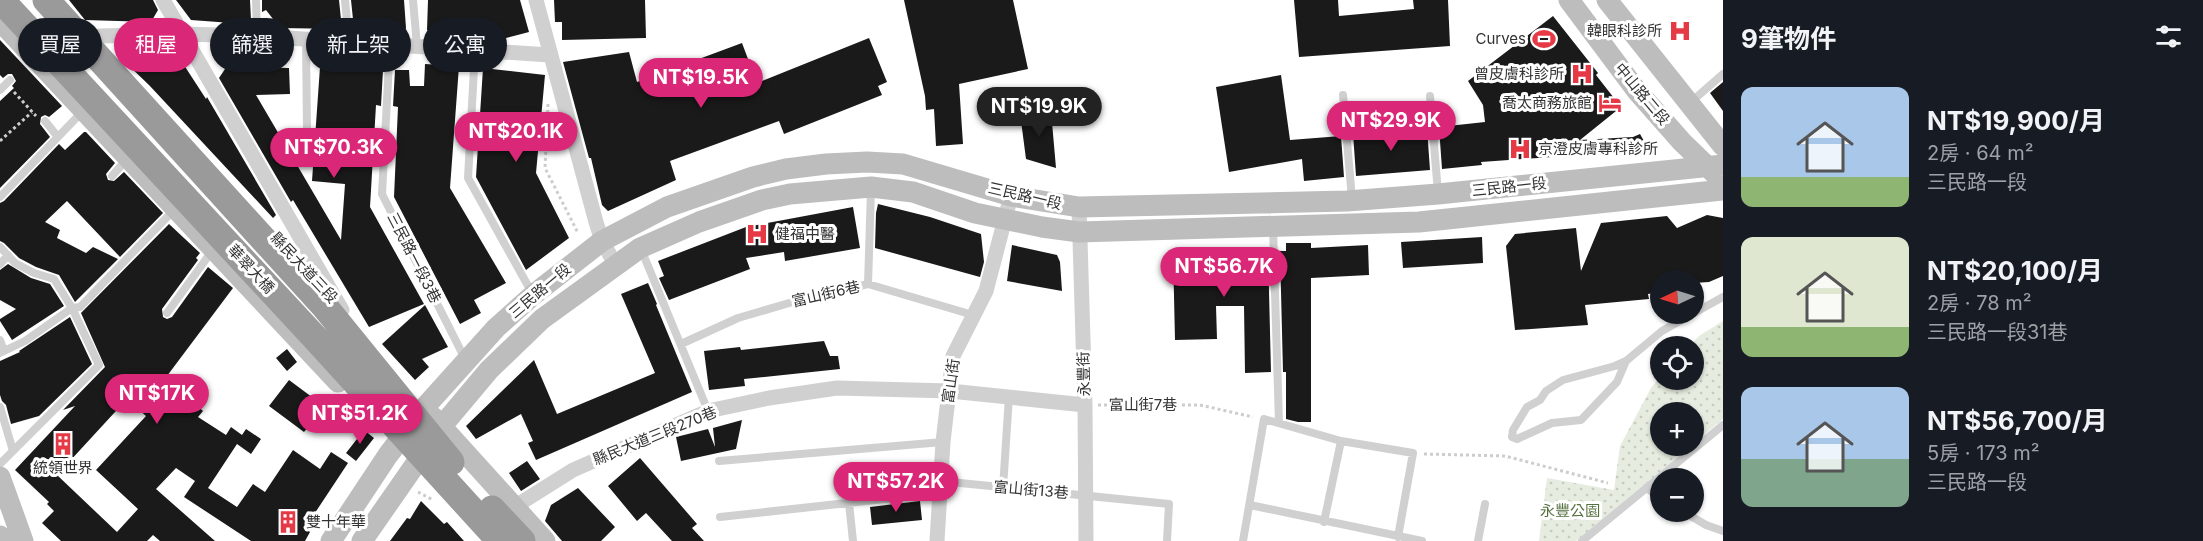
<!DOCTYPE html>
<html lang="zh-TW">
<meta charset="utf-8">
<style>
body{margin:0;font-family:Inter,"Noto Sans TC",sans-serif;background:#20242c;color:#f1f3f6;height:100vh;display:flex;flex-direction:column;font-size:22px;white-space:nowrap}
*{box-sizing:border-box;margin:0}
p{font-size:20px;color:#9ea1a6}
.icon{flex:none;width:33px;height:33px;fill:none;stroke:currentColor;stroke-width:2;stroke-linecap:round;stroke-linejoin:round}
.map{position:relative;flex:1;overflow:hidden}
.sheet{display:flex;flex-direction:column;background:#171b24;width:480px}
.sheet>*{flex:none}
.guide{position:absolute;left:18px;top:18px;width:570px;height:54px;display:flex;gap:12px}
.needle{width:39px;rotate:266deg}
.tools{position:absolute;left:1650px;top:270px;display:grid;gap:12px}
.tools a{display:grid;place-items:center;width:54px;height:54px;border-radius:50%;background:#171b24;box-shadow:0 2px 4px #0004;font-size:30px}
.price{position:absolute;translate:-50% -51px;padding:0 14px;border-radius:21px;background:#db2777;color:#fff;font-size:20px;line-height:39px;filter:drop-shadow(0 2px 3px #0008)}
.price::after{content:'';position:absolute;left:50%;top:36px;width:18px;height:14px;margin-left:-9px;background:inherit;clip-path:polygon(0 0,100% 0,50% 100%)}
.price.on{background:#222;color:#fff}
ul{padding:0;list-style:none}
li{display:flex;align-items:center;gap:18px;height:150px;padding:0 18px}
li span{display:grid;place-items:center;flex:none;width:168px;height:120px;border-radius:12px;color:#555}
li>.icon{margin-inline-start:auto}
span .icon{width:72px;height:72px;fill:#fffc;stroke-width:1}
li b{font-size:26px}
h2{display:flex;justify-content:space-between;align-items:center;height:72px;padding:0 18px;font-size:26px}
.tag{padding:0 21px;border-radius:27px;background:#171b24;box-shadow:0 2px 4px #0004;font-size:21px;line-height:54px}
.tag.on{background:#db2777;color:#fff}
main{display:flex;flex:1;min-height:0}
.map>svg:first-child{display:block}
</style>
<main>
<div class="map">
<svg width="1723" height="541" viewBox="0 0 1723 541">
<defs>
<pattern id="park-dots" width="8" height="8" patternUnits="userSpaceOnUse" patternTransform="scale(1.5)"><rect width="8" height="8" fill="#e6ecdf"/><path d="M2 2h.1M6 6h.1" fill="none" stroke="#c6cbc0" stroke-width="1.8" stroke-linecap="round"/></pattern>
</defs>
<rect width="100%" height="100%" fill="#fff"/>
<!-- park -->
<path fill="url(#park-dots)" d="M1723 321V419L1694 443V412H1660V446H1691L1576 541H1539L1547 478 1614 490 1620 446 1651 388 1660 377V380H1694V346H1690L1699 336Z"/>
<!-- building -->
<path fill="#1a1a1a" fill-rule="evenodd" d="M69 0H153L158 10 151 22 85 20Z
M176 0H250L251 20 245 24 191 20Z
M262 0H339L342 29 280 28 266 10 262 12Z
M351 0H404L406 28 404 33H358V29H354Z
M428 0H520L529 32 494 41 492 33 427 30Z
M554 0H645L646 38 562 40V22H555Z
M904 0H1013L1028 69 959 84 963 144 936 146 934 109 926 110 925 96Z
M1294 0H1338L1339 16 1414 9 1413 0H1448L1450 46 1299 57Z
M1553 16 1598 73 1596 75 1621 107 1580 140 1633 137 1640 134 1649 150 1481 162 1482 165 1442 169 1439 127 1485 122 1483 105 1468 81Z
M869 38 887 82 878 86 882 95 784 134 779 121 670 161 676 180 608 211 602 205 591 158H589L563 62 629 52 637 82 742 43 757 83Z
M0 40 62 106 49 117 45 115 41 117 40 124 50 137 0 188V101L14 88 12 86 16 81 12 74H8L3 78 0 75Z
M125 62H182L206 99 207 97 276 215 273 218 149 85Z
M425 64 459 66 450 188 506 283 474 300 481 313 460 324 394 197 398 107 393 106 395 70H409L410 86H424Z
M234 67 289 68 290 94 256 95 341 240 345 184 312 181 320 67 344 69V71L383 70 381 106 376 105 370 207 424 304 369 327 293 200 291 202 219 78 225 69Z
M483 68 545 75 536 173 569 238 526 270 476 177Z
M1281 75 1290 140 1341 136 1344 177 1304 181 1302 159 1229 172 1216 87Z
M1723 82V111L1710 93Z
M1051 111 1056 168 1026 159 1020 113Z
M1427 128 1430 170 1356 176 1353 133Z
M84 132H86L115 163 106 174 108 180 114 181 124 172 163 213 120 257 67 201 45 222 60 230 57 238 86 253 93 247 118 259 75 302 59 275 36 267 19 258 4 243 0 241V203L4 201 59 144 65 150Z
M878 204 930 217 981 234 984 262 980 277 875 248 876 213Z
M853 207 860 248 785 261 784 252 746 258 750 269 669 300 659 278 664 276 658 261 746 227Z
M1707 215 1723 218V276L1709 282 1694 283V280H1660V292L1648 294 1649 299 1585 305 1588 325 1515 330 1506 246 1515 234 1576 228 1581 271 1601 223 1667 216 1677 228Z
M169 224 200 253 196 258 198 260 162 309 163 317 167 319 172 317 208 267 233 288 158 388 178 408 188 397 203 411 198 417 226 435 231 427 242 435 246 429 261 439 251 454 237 444 208 488 237 507 253 484 265 492 293 450 320 469 331 452 348 463 305 528 310 532 305 541H251L184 497 195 481 176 468 156 489 215 541H160L153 535 147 541H61L42 523 54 511 47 504 49 502 15 470 75 406 63 410 105 367 81 313ZM127 399 146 416 96 470 138 509 117 532 57 475Z
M1482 237 1483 263 1403 268 1401 242Z
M1286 243H1311V248L1368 245 1369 275 1311 278V422H1298L1286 419V372H1283L1280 251H1286Z
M1012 245 1057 255 1060 262 1062 291 1007 281Z
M1227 250 1268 251 1271 372 1245 373 1244 306H1216L1217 339 1175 340 1173 252Z
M8 264 31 278 50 284 64 306 12 340 0 321V319L16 309 0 300V270Z
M648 283 657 304 656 305 692 392 536 460 528 443 533 441 521 414 476 439 466 426 534 360 557 414 655 373 621 294Z
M425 305 448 347 422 359 429 367 415 380 382 344Z
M70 317 92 364 39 416 11 424 6 405 2 401 0 395V361L20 352 19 351Z
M824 341 830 356H838L840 369 744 379 745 386 709 390 704 351 740 347 741 350Z
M287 349 297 362 287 371 276 358Z
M289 380 324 406 304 432 269 406Z
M742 420 736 449 681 461 676 437 708 429 715 447 713 428Z
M364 430 374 438 356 461 346 453Z
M640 458 697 524 692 528 704 541H672L646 513 637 521 608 486Z
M527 461 540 479 521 491 509 473Z
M578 488 615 527 601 541H562L545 521 551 505Z
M421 501 444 524 447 522 464 541H390L407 518 410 519Z
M920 501 922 520 872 525 870 507Z"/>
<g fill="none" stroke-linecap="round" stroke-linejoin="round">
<!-- path -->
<path stroke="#cdcdcd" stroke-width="3" stroke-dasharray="3 3" stroke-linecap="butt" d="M14 92 36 116
M548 104 545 168 578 233
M0 141 32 112
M1098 405H1200L1253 417
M1424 454 1505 456 1608 483
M418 492 433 500"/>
<!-- lane -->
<path stroke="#d0d0d0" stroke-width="8" d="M256 0 257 36
M345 0 349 42
M413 0 417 46
M306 38 307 132
M390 44 382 194 465 359
M475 50 468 178 532 293
M0 90 10 80
M1343 95 1352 199
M1430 96 1438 193
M1691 102 1723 74
M45 121 58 137
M112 176 127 159
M0 197 82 112
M1273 227 1279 423
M0 247 15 263 34 273 54 279 72 308 99 365 0 464
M641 249 708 411
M0 264 8 255
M868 284 871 190
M167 313 212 251
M1694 313 1723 297
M0 340 4 351
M681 344 738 318 796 301 868 284 973 315
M0 353 25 341 72 308 80 307 175 209
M1626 361 1617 382 1581 420 1552 423 1517 439 1512 437 1513 430 1527 407 1540 400 1546 391 1563 380 1615 366 1626 361 1662 331 1692 314
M0 407 13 451
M719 461 943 442
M940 481 1169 504 1167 541
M1003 488 1009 396
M1646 488 1660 497
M849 503 853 541
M1250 505 1422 541
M1684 512 1706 525 1723 531
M720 517 939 493
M1324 522 1341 441
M1243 541 1264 419 1341 441 1413 453 1398 537
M1478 541 1485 504
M1582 541 1723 425"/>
<!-- street -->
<path stroke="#d0d0d0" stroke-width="15" d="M163 0 342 310
M536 0 596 222 602 241 615 264
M94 39 100 36 181 34 257 36 550 55
M1079 207 1085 405 1086 541
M514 507 573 470 708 411 769 398 837 388 950 391 1085 405
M937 541 943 442 953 356 986 291 1011 196"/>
<!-- secondary -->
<path stroke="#bdbdbd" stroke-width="21" d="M1569 0 1637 91 1682 142 1715 174
M1607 0 1723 146
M0 21 338 382
M433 417 545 541
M0 477 23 541
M0 536 2 541
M331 541 388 455 424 408 496 328 533 295 602 241 667 207 753 177 786 169 826 164 867 162 903 164 1011 196 1079 207 1347 201 1438 194 1723 165
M362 541 442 426 489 370 542 319 640 248 699 222 762 200 790 194 871 187 913 192 975 213 1042 227 1079 232 1419 222 1723 190"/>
<!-- highway-bridge -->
<path stroke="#9a9a9a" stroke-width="27" d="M1 0 317 340 500 541
M46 0 325 307 451 462
M492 509 522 541"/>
</g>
<!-- icons -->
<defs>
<g id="hospital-bare" transform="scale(1.8)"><path d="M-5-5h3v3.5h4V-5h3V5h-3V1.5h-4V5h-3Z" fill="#e63946" stroke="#fff" stroke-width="2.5" paint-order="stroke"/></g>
<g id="stadium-bare" transform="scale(1.8)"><path d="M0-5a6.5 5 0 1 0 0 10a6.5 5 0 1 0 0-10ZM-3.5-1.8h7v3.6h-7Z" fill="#e63946" stroke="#fff" stroke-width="2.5" paint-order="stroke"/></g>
<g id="hotel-bare" transform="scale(1.8)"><path d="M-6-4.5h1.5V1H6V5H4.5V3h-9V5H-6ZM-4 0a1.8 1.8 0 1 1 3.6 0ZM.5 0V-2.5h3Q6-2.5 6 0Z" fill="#e63946" stroke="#fff" stroke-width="2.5" paint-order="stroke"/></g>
<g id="building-bare" transform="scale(1.8)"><path d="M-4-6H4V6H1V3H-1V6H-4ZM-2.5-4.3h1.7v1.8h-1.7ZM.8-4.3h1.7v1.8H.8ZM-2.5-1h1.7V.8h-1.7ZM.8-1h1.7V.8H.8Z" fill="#e63946" stroke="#fff" stroke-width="2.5" paint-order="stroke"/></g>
</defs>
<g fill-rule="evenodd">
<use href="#hospital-bare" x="1680" y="31"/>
<use href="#stadium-bare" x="1544" y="39"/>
<use href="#hospital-bare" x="1582" y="74"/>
<use href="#hotel-bare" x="1610" y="103"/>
<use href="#hospital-bare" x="1520" y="149"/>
<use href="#hospital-bare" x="757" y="234"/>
<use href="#building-bare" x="63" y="444"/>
<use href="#building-bare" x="288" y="522"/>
</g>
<g text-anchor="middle" stroke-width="6" stroke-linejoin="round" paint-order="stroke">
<!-- poi labels -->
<g font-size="15" fill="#333" stroke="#fff" text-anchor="end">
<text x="1662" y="36">韓眼科診所</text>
<text x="1526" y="44">Curves</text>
<text x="1564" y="79">曾皮膚科診所</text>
<text x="1592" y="108">喬太商務旅館</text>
<text x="1538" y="154" text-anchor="start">京澄皮膚專科診所</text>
<text x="775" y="239" text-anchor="start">健福中醫</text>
<text x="63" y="473" text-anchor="middle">統領世界</text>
<text x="306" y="527" text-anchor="start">雙十年華</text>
</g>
<!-- street labels -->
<g font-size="15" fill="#333" stroke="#fff">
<text transform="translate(1642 94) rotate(50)" y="5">中山路二段</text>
<text transform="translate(1509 187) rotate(-6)" y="5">三民路一段</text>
<text transform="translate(1025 196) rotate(13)" y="5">三民路一段</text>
<text transform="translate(414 258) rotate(63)" y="5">三民路一段3巷</text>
<text transform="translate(304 268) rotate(47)" y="5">縣民大道三段</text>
<text transform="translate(251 269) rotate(47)" y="5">華翠大橋</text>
<text transform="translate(540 291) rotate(-40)" y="5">三民路一段</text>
<text transform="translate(826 294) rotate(-13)" y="5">富山街6巷</text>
<text transform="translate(1084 374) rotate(-92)" y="5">永豐街</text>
<text transform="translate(951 381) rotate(-82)" y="5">富山街</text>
<text x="1143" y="410">富山街7巷</text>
<text transform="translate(655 436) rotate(-22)" y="5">縣民大道三段270巷</text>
<text transform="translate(1031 490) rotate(5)" y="5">富山街13巷</text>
</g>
<!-- park labels -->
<g font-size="15" fill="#56703f" stroke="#fff">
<text x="1570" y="516">永豐公園</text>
</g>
</g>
</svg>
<div class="tools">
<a><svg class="needle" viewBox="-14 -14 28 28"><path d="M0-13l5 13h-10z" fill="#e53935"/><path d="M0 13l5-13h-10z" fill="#9ea1a6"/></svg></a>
<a><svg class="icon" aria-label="locate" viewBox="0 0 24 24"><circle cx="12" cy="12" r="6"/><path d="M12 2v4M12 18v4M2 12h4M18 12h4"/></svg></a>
<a>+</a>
<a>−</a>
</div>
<b class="price" style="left:701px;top:109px">NT$19.5K</b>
<b class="price on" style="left:1039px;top:138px">NT$19.9K</b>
<b class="price" style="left:1391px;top:152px">NT$29.9K</b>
<b class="price" style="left:516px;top:163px">NT$20.1K</b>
<b class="price" style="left:334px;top:179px">NT$70.3K</b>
<b class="price" style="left:1224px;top:298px">NT$56.7K</b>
<b class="price" style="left:157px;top:425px">NT$17K</b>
<b class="price" style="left:360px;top:445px">NT$51.2K</b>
<b class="price" style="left:896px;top:513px">NT$57.2K</b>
<div class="guide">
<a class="tag">買屋</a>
<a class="tag on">租屋</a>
<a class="tag">篩選</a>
<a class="tag">新上架</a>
<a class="tag">公寓</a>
</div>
</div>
<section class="sheet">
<h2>9筆物件<svg class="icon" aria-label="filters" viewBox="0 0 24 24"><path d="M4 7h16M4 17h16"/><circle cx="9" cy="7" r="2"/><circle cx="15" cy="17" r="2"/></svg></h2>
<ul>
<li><span style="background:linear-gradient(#a9c7e8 75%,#8fb573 0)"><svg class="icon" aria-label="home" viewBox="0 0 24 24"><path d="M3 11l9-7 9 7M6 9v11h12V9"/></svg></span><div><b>NT$19,900/月</b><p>2房 · 64 m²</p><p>三民路一段</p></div></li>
<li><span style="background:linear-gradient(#dfe7d0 75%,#8fb573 0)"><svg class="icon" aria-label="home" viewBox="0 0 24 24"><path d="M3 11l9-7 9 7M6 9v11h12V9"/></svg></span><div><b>NT$20,100/月</b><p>2房 · 78 m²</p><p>三民路一段31巷</p></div></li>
<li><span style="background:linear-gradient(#a9c7e8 60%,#7fa58c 0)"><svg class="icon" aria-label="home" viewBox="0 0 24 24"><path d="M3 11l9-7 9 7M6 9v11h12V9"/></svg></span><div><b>NT$56,700/月</b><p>5房 · 173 m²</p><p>三民路一段</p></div></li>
</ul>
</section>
</main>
